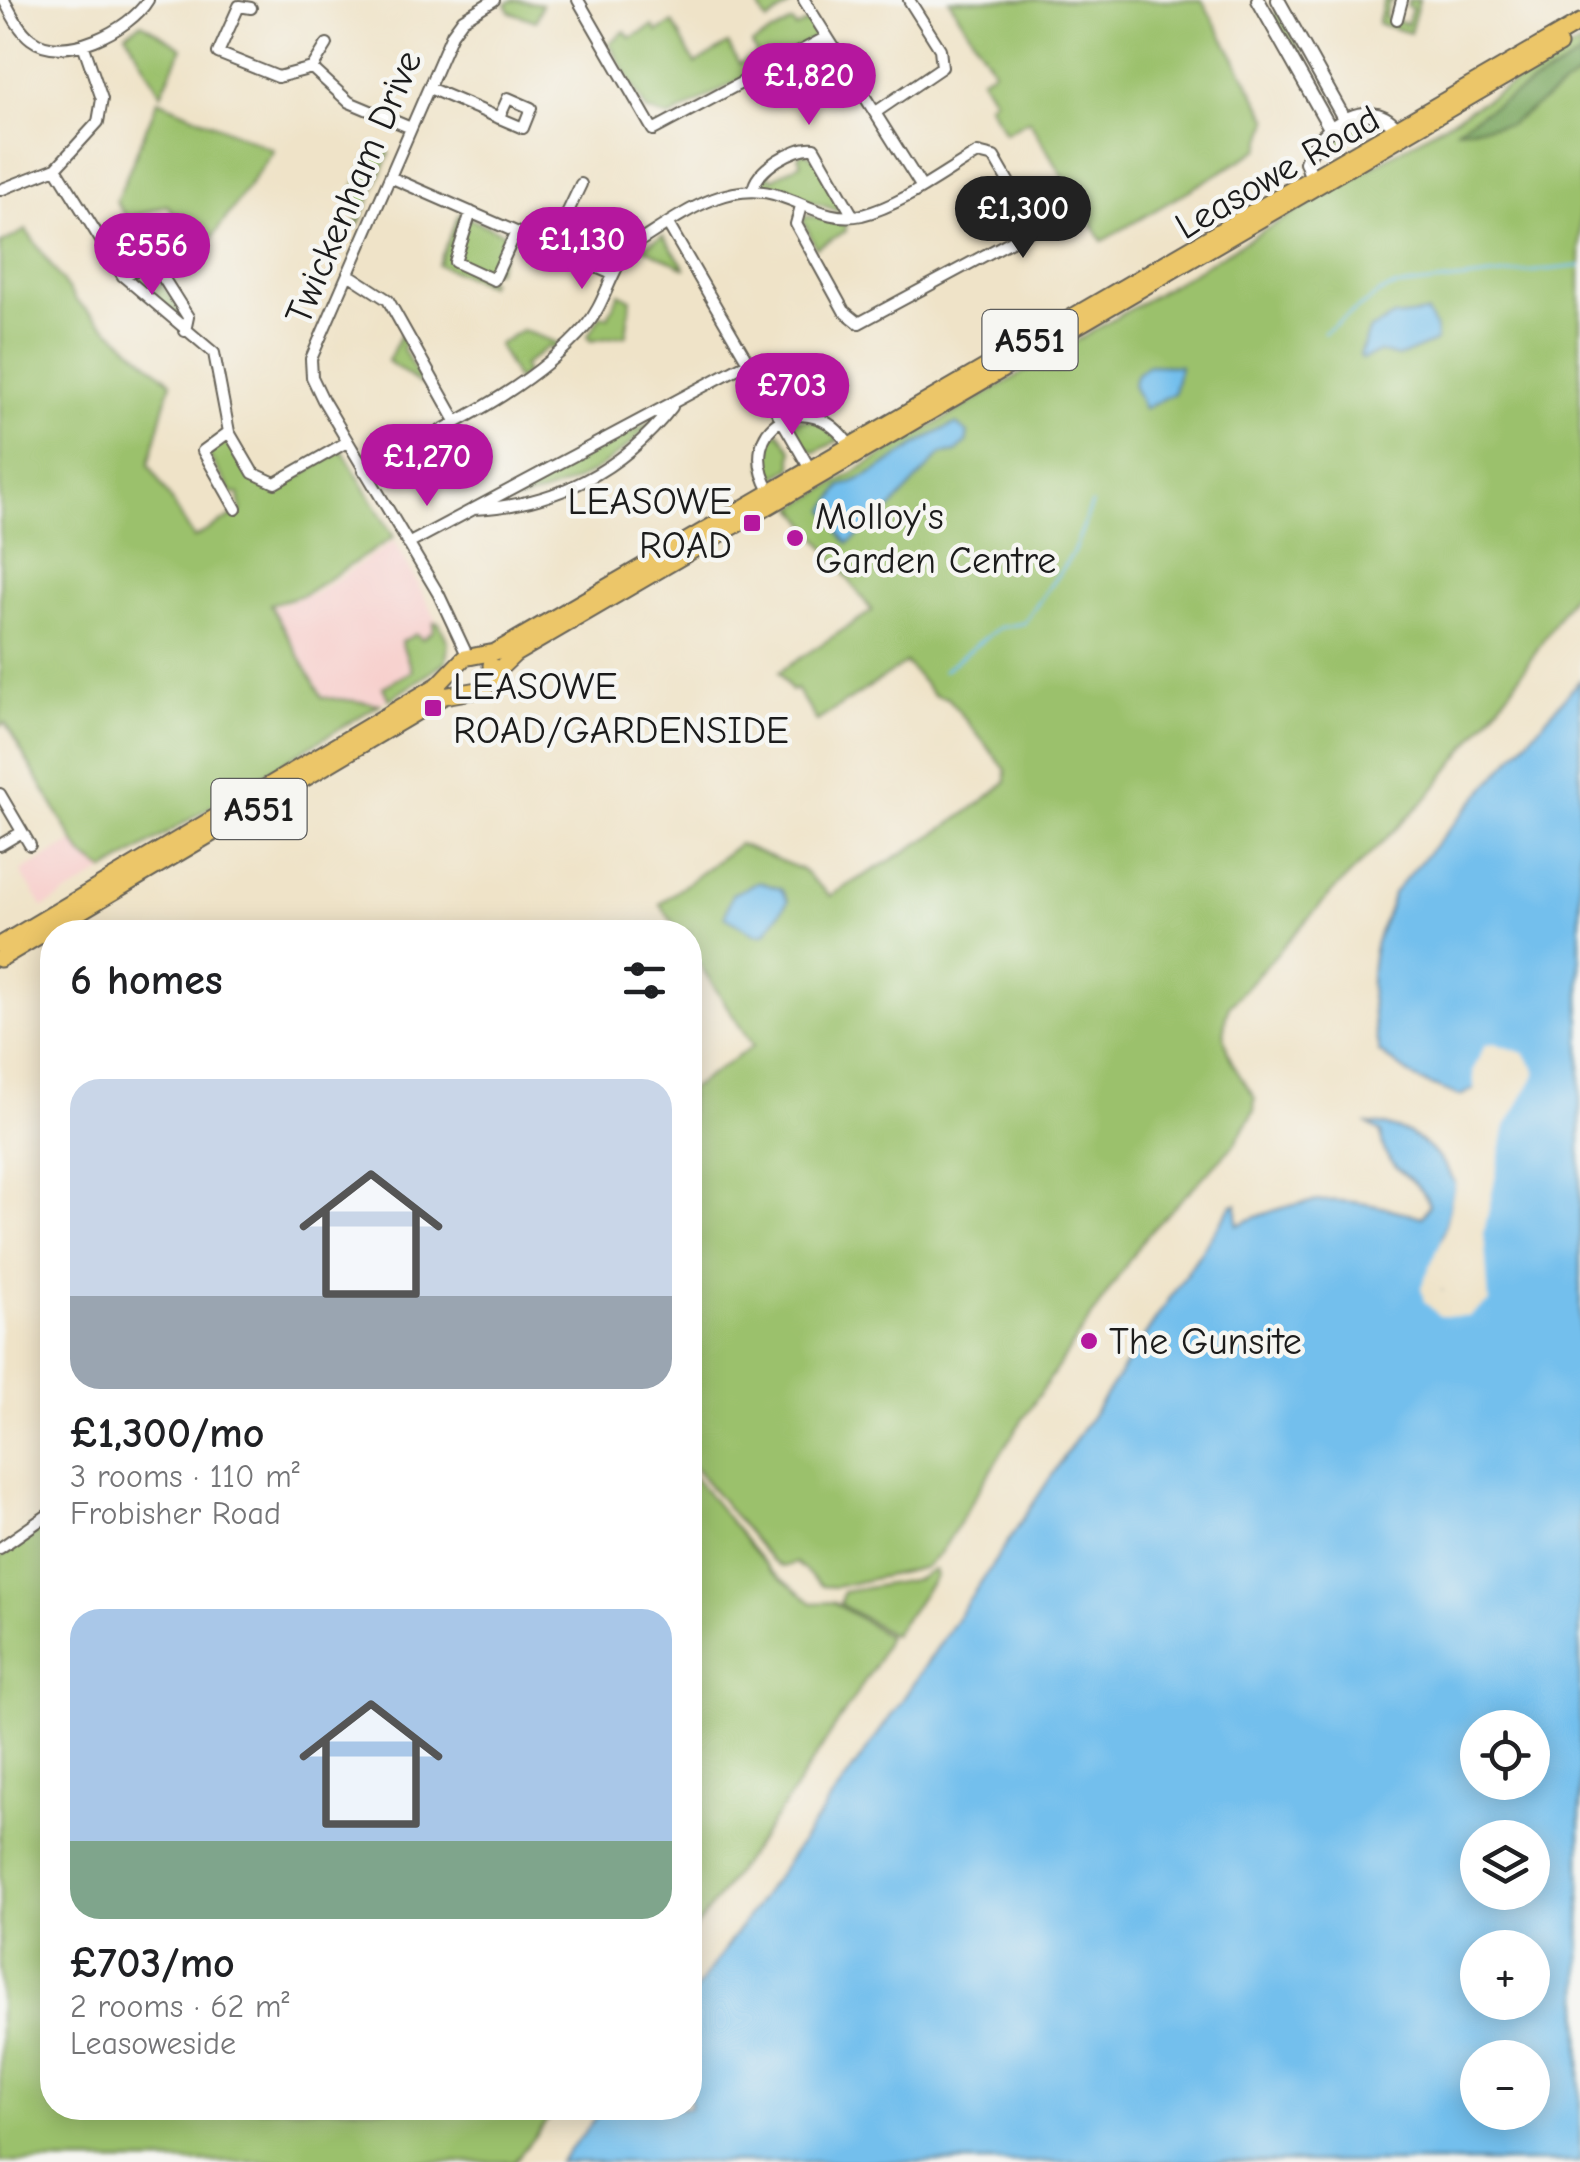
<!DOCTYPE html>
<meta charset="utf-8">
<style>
body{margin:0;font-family:"Comic Neue",sans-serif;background:#f6f6f6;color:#202124;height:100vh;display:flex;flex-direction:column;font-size:38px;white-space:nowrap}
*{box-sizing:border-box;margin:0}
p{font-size:32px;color:#757577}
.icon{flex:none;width:55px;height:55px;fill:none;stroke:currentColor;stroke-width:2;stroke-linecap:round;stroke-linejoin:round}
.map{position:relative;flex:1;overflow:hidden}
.details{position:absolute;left:40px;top:920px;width:662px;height:1200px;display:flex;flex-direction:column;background:#fff;border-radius:40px;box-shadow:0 5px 25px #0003}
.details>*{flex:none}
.controls{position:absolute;left:1460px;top:1710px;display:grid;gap:20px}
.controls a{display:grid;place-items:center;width:90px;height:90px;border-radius:50%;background:#fff;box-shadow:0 5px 25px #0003;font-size:50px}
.price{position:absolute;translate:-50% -85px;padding:0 22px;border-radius:35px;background:#b5179e;color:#fff;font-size:32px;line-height:65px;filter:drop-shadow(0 2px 5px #0008)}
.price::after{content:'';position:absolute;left:50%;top:60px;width:30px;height:22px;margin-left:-15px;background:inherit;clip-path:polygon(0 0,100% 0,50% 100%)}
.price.active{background:#222;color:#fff}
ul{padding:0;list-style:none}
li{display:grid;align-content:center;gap:20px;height:530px;padding:0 30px}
li span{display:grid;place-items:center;height:310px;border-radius:30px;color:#555}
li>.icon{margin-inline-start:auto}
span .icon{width:180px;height:180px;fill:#fffc;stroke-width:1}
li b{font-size:42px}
h2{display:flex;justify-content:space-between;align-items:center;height:120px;padding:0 30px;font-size:42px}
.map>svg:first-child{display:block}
</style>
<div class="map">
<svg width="1580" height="2162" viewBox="0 0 1580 2162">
<rect width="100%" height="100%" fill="#f6f6f2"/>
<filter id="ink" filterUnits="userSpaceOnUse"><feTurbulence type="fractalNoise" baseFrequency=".01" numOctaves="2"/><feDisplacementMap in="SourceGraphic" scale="20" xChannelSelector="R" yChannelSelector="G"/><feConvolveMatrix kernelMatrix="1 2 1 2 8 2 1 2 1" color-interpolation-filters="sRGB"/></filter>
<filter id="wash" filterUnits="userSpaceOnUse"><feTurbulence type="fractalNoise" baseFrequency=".0048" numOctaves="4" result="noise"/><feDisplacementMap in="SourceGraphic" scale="40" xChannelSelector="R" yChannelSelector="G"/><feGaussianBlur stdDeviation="2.25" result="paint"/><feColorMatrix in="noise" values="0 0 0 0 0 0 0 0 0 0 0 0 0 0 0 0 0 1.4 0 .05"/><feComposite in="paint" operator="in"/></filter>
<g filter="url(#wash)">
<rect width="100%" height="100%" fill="#efe3c8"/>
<!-- built -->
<path fill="#f7d0cd" d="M395 541 448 642 446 662 341 727 273 607 316 593Z
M73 842 105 871 43 908 21 872Z"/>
<!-- green -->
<path fill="#9bc16c" stroke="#5c6e44" stroke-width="2.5" d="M513 0 542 4 536 21 510 12 506 4Z
M755 0H797L767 22Z
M949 0H1202L1269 120 1260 149 1102 241 1029 120 1005 133 988 104 994 99 981 78 994 70Z
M1384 0H1397L1389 2 1385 18 1407 24 1412 8 1407 6 1409 0H1419L1410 33 1378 24Z
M1278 11 1336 111 1334 115 1272 17Z
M810 21 816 31 814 38 670 118 647 111 609 43 625 31 630 38 653 26 657 32 673 23 695 64 728 44 739 64 757 54 752 44 792 22 796 28Z
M142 23 182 48 161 94 126 33Z
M1580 44V583L1514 685 1428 797 1335 889 1229 1006C1215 1044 1234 1067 1255 1098L1254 1111 1234 1145 1144 1238 1013 1434 940 1554 925 1567 836 1587 822 1586 796 1563 783 1567 772 1561 690 1462V1089L753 1046 690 950V932H679L660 904 739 844 803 870 830 896C890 859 952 829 1006 782V770L948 698 934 695 906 663 817 721 796 689 791 691 779 672 872 611 795 507Z
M158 100 274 150 205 248 167 205 128 219 116 202Z
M1357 122 1364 130 1330 153 1327 138Z
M374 144 390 153 357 228 354 187Z
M804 152 817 159 844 207 842 212 760 185 767 172 772 179 801 163 798 156Z
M459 214 510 236 496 271 488 268 483 278 490 281 488 285 438 265Z
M809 216 845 223 846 231 816 248 802 218Z
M26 230 77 302 171 382 149 464 194 538 241 511 239 494 232 493 208 455 213 444 226 437C271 510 278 488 342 450L394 537 303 595 270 604 322 697 380 704 105 871 82 855 5 723 0 726V244Z
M663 236 686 269 642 247Z
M150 267 184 317 181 320 133 279Z
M619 293 631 299 626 335 591 341 587 337 601 315 608 317Z
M522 330 560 344 552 350 549 346 523 366 526 373 517 380 498 345Z
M402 332 407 343 402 347 418 376 425 374 427 381 420 384 388 361Z
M655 420C607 471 568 490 499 505L496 502Z
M797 420H819L840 440 815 452 802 444 793 427Z
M779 432 792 450V467L770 481 763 468 767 439Z
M434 622 439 623 448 642 446 662 389 700 383 687 412 671 401 642 416 634 422 639 433 631Z
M690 1473 771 1571 812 1603 833 1602 888 1636 875 1665 784 1806 690 1936Z
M52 1522V2108H557L514 2162H0V1557Z
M934 1570 936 1576 893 1635 840 1604 843 1592 917 1579Z"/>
<!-- forest -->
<path fill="#7ca760" stroke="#4c623e" stroke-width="2.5" d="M1580 56V75L1509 125 1455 129Z"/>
<!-- water -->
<path fill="#73bfed" stroke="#486e84" stroke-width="2.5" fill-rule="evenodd" d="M1427 313 1435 328 1436 341 1398 357 1379 352 1362 359 1360 355 1370 329 1394 317Z
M1148 365 1180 366 1174 393 1144 409 1133 385 1137 374Z
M956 424 968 433 966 443 956 452 941 454 879 521 848 543C837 534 836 521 826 510L841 486C883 475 915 439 956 424Z
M1580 680V2162H559L605 2108H690V1998L903 1699 1232 1205 1237 1204V1225C1312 1192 1344 1196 1422 1217L1429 1205C1418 1171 1383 1176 1381 1133L1368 1124C1410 1125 1436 1148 1456 1184L1432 1281 1451 1301 1467 1292 1508 1095 1505 1071 1485 1072 1478 1087 1460 1096 1417 1080 1379 1052C1372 1017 1367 981 1375 946 1379 927 1390 914 1393 893ZM1478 1728H1532V1782H1478ZM1478 1838H1532V1892H1478ZM1478 1948H1532V2002H1478ZM1478 2058H1532V2112H1478Z
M759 882 781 889 788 901 765 934H754L725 916 732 894Z"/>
<!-- pier -->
<path fill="#efe3c8" d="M1494 1043 1524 1053 1537 1072 1506 1126 1484 1232 1489 1302 1468 1317 1439 1316 1424 1301 1421 1288 1444 1234 1457 1176 1461 1184 1438 1281 1442 1291 1452 1295 1463 1289 1467 1275 1459 1248 1490 1119 1505 1085 1501 1075 1493 1074 1483 1080V1090L1475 1097 1473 1070 1485 1045Z"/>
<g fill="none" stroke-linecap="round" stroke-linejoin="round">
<!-- stream -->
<path stroke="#73bfed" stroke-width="2.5" d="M1324 333 1381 292 1395 287 1580 266
M943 671 998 628 1024 623 1073 553 1092 504"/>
</g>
</g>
<g filter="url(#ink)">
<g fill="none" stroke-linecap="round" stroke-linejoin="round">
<!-- minor casing -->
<g stroke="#666258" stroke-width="14">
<path id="minor" d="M4 0C11 13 19 30 31 39 63 64 130 30 148 0
M578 0 653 130 827 37
M804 0 921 186
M251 8 239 6 218 53 278 77 312 68 327 44
M1397 19 1402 0
M312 68 349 102 411 128
M429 88 523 128 531 108 508 98 499 118
M876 112 942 67 940 49 909 0
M56 168 123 276 214 353 229 432 253 473 275 483 347 442
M390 177 612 274
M0 190 56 168 98 122 102 99 83 44
M753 190C756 169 794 146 814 148L853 216
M471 212 455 262 494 280 516 232
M668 224 813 474
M551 247 581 184
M348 274 388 300 456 421
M123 276 151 263 157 268 188 317 185 331
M229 432 203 451 236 509
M364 471C440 430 529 392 586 326 606 303 610 269 632 246 676 219 726 177 780 196 808 205 831 222 862 215 902 205 942 174 978 153L994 157 1028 216 1030 231 859 323 844 311 796 224 801 206
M770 491C733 426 809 384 849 445
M473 509C554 506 622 471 672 407
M408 544 749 362
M468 657 439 595 323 400 312 377 311 359 452 34 463 19 494 0
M0 794 30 845
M0 845 22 832
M0 1548 52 1512"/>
</g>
<!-- tertiary casing -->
<g stroke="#666258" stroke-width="16">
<path id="tertiary" d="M1258 0 1330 128
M1278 0 1345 120
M1315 187 1306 162C1320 125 1376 90 1401 135"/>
</g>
<!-- primary casing -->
<g stroke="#666258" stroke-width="19">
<path id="primary" d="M493 675 515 654 1559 45
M0 945 438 685 464 658 495 652 1580 22
M0 959 444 696 484 689 492 680 491 665"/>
</g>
<!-- minor -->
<use href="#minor" stroke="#fff" stroke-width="10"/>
<!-- tertiary -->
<use href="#tertiary" stroke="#fff" stroke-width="12"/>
<!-- primary -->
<use href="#primary" stroke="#ecc669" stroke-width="15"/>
</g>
</g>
<!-- markers -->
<g fill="#b5179e" stroke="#f6f6f2" stroke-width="4">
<rect x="742" y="513" width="20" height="20" rx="5"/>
<circle cx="795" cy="538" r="10"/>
<rect x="423" y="698" width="20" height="20" rx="5"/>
<circle cx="1089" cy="1341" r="10"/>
</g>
<g text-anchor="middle" stroke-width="9" stroke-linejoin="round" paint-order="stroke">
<!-- shield labels -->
<g fill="#f6f6f2" stroke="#5d5d5c" stroke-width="2.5">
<rect x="982.5" y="310" width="95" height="60" rx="8"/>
<rect x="211.5" y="779" width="95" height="60" rx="8"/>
</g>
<g font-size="35" font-weight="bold" fill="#1c1c1c">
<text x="1030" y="352">A551</text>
<text x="259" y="821">A551</text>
</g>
<!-- street labels -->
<g font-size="38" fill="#1c1c1c" stroke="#f6f6f2">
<text transform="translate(1277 172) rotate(-30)" y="13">Leasowe Road</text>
<text transform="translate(353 187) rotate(-67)" y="13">Twickenham Drive</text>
</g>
<!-- poi labels -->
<g font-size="38" fill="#1c1c1c" stroke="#f6f6f2" text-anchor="start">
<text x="732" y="514" text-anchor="end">LEASOWE<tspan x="732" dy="44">ROAD</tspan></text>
<text x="815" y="529">Molloy's<tspan x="815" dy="44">Garden Centre</tspan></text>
<text x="453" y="699">LEASOWE<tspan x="453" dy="44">ROAD/GARDENSIDE</tspan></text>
<text x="1109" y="1354">The Gunsite</text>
</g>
</g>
</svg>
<div class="controls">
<a><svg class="icon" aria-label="locate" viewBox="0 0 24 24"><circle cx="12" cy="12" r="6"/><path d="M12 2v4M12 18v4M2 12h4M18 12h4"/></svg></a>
<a><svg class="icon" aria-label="layers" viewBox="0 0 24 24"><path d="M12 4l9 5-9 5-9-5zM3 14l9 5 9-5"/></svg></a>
<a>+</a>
<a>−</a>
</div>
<b class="price" style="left:809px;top:128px">£1,820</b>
<b class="price active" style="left:1023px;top:261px">£1,300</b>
<b class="price" style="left:582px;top:292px">£1,130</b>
<b class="price" style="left:152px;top:298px">£556</b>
<b class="price" style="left:792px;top:438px">£703</b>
<b class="price" style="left:427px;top:509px">£1,270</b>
<section class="details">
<h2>6 homes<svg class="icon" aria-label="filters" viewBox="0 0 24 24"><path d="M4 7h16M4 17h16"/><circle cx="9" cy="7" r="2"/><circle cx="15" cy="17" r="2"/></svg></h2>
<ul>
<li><span style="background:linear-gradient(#c9d6e8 70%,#9aa5b1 0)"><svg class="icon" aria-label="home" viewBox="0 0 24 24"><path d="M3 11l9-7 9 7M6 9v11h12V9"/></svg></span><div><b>£1,300/mo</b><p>3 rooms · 110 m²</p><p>Frobisher Road</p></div></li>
<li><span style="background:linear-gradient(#a9c7e8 75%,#7fa58c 0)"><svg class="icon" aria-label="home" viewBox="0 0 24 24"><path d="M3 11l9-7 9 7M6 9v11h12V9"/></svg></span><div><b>£703/mo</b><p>2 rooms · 62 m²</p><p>Leasoweside</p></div></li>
</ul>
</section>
</div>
